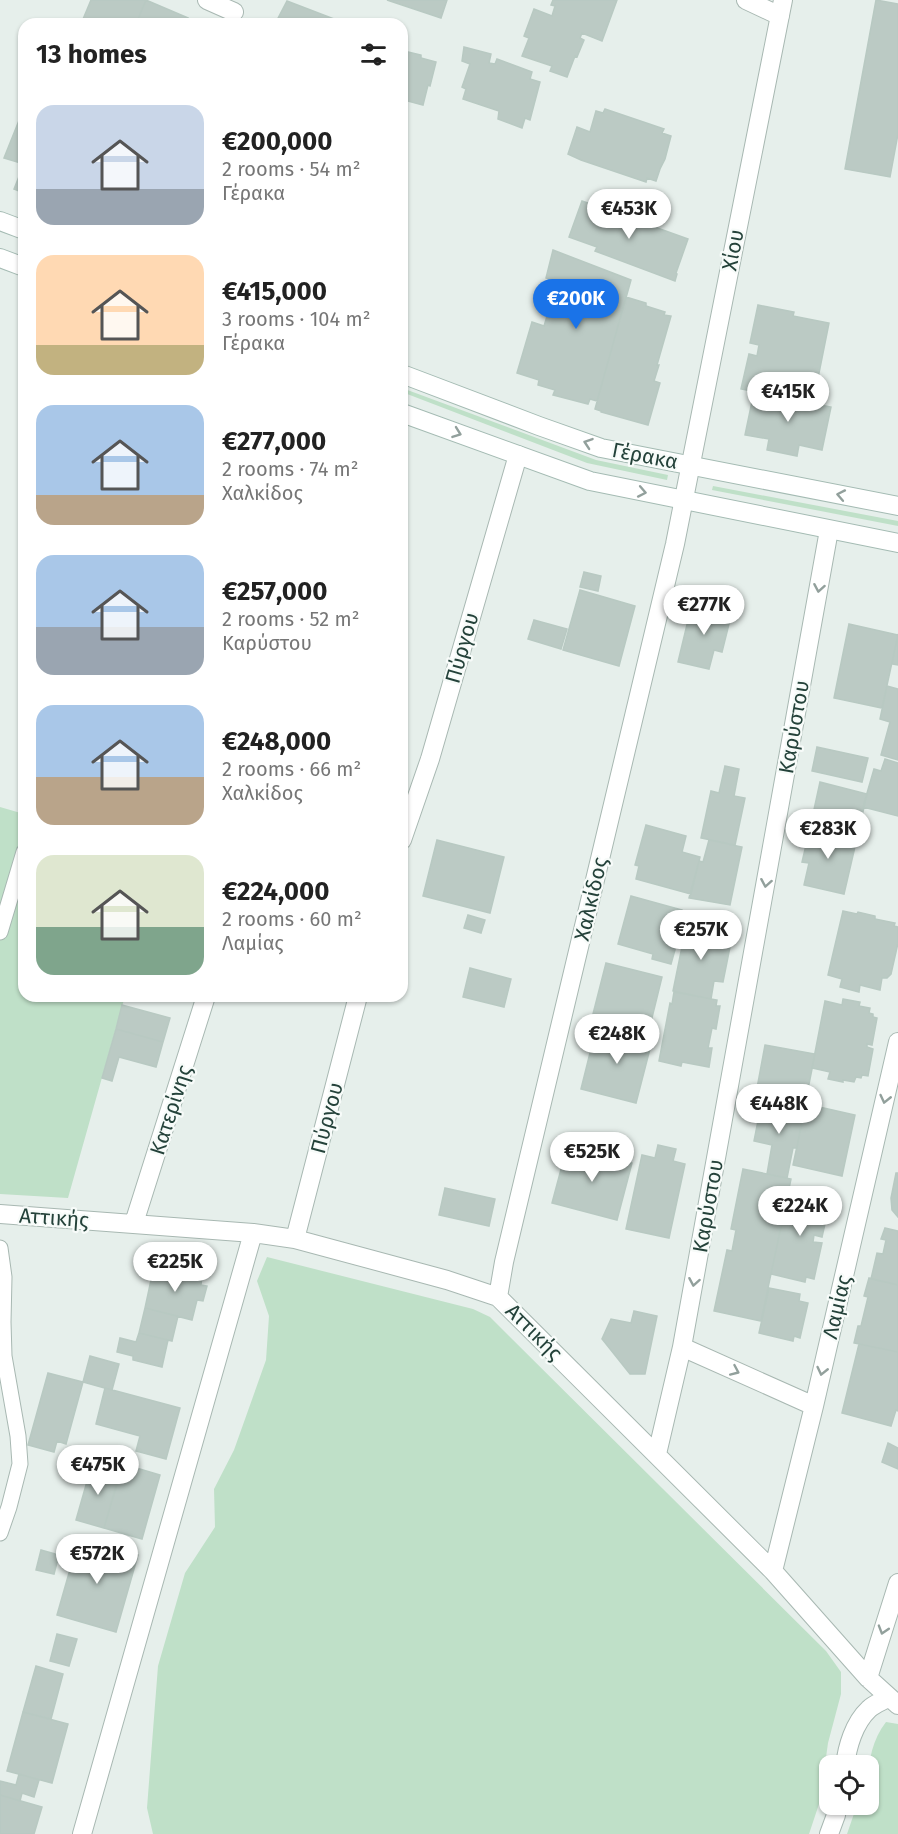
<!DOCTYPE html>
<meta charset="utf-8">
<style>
body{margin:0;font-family:"Fira Sans",sans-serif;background:#f2f2f2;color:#222;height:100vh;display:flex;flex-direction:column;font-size:22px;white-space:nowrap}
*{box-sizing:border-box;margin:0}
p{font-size:20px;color:#767676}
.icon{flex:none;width:33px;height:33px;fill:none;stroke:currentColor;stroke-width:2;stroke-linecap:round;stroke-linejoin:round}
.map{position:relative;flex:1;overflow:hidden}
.sheet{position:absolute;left:18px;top:18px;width:390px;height:984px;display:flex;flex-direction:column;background:#fff;border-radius:18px;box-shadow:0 2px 4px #0004}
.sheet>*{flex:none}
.buttons{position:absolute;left:819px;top:1755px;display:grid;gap:12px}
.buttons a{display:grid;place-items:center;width:60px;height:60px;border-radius:12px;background:#fff;box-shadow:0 2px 4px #0004;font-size:30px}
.price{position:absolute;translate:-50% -51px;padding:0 14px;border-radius:21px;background:#fff;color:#222;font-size:20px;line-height:39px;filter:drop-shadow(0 2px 3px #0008)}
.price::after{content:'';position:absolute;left:50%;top:36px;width:18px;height:14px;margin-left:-9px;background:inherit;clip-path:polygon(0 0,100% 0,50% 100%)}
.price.active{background:#1a73e8;color:#fff}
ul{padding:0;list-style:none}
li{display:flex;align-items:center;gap:18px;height:150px;padding:0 18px}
li span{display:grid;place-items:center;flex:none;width:168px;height:120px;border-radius:18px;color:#555}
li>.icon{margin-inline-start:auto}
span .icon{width:72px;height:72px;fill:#fffc;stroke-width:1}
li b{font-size:26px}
h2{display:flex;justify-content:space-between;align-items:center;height:72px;padding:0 18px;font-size:26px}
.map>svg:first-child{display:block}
</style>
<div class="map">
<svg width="898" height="1834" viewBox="0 0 898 1834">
<rect width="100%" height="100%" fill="#e6efeb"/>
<!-- green -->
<path fill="#bfe0c8" d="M402 388 596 460 668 475 667 480 587 463 402 392Z
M713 486 898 521V526L712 490Z
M0 807 24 814V996H125L68 1198 0 1194Z
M267 1257 473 1309 490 1317 826 1651 841 1672V1694L828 1743 820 1801 809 1834H153L147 1808 158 1666 185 1573 215 1527 214 1489 234 1450 266 1360 269 1316 257 1281Z
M886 1722 898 1724V1834H847L857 1805 868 1804C868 1774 867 1747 886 1722Z"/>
<!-- building -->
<path fill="#bbcac4" stroke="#b8c9c2" stroke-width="1.5" d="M91 0H146L136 24H81Z
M146 0 188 18 185 24H136Z
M387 0H447L441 18Z
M553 0H617L602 41 582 33 580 38 584 40 577 57 575 56 567 77 550 71 552 66 522 56 529 38 524 36 534 9 552 16 555 6 551 5Z
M876 0 898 4V134L890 177 845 169Z
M287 1 347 24H275Z
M464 47 491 54 489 63 495 64 497 59 532 72 530 79 540 82 530 120 525 118 522 128 498 119 499 111 463 99 466 89 462 87 470 64 462 61Z
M404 51 421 55V58L436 62 430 86 428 85 423 105 404 100 405 96 402 95V54Z
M24 108V193L14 189 24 164 4 158Z
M605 109 664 129 662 133 671 136 665 159 660 169 656 181 647 178 646 182 581 160 568 154 577 127 590 132 596 111 603 113Z
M582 201 688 239 676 273 677 274 675 281 595 251 597 247 569 237Z
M553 250 631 280 597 401 590 399 588 404 553 395 555 390 538 385 539 380 517 373 532 322 544 326 551 303H556L561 282 546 278Z
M626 297 646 303V306L665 312 664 315 671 316 657 365H659L654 381 660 383 648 425 601 412V411L595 409Z
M758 305 794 312 793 316 829 323 813 403 741 389 749 354 757 356 759 345 750 343Z
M754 392 831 407 822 450 799 445 797 456 767 450 769 439 745 435Z
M584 572 601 576 598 591 580 587Z
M580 590 635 606 619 666 563 650Z
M695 602 723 609 721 619 730 620 722 652 714 650 709 669 678 662 690 612 693 613Z
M534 620 567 629 561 649 528 639Z
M849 624 898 635 882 708 834 698Z
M898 634V665L892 664Z
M887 686 898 689V760L881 755 890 722 880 719Z
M817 747 868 758 862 782 812 771Z
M885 759 898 763V816L863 807 874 769 881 771Z
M725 766 739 769 734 796 745 798 735 845 701 838 711 791 719 793Z
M820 782 867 794 857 838 810 828Z
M646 825 686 836 682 852 700 857 691 894 636 879 639 866 635 865Z
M810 828 857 838 844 894 804 885 809 863 802 862Z
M437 840 504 857 490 913 423 896Z
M709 840 742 847 730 905 689 898 699 861 703 862Z
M631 896 682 910 674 938 678 939 671 964 652 959 653 954 618 944Z
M843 911 857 914 858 912 875 916V919L895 923 894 926 898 927V943L891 974 887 978H882L880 990 860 985 859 992 840 987 842 979 828 975Z
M468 915 485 920 481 933 464 928Z
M688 917 705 920 704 924 709 926 707 937 731 942 723 982 714 981 711 999 673 991Z
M606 963 662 977 649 1030 623 1024 621 1034 596 1027 599 1015 593 1014Z
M470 968 511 979 504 1007 463 997Z
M674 992 717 1000 716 1006H720L716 1029 712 1028 708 1048H712L709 1067 682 1062 681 1066 659 1061 670 1003 672 1004Z
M168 996H192L190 1000 183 998 182 1000Z
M843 999 860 1002 859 1006 870 1008 869 1013 873 1014V1017L877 1018 872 1045 867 1044V1047L873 1049 868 1076 862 1075 861 1078 856 1077 854 1082 843 1080V1082L828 1079 830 1072 812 1068 825 1001 842 1005Z
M122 1005 170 1018 163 1042 116 1029Z
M600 1028 652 1041 636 1103 581 1089 593 1041 597 1042Z
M116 1029 163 1042 156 1067 119 1057 112 1081 102 1078Z
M765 1045 815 1054 804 1109 755 1099Z
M762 1101 804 1109 797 1148H793L787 1178 767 1174 772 1145 754 1141Z
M806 1104 855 1115 842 1176 793 1165Z
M658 1145 676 1149 673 1161 685 1164 669 1238 626 1229 642 1155 655 1158Z
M567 1147 632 1163 617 1220 552 1203Z
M743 1169 791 1179 761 1321 714 1311 727 1250 732 1251 736 1230 731 1229Z
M896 1173H898V1217L892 1210 891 1198Z
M445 1188 495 1199 489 1226 439 1215Z
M789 1190 822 1198V1201L830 1202 822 1237 814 1235 813 1242 822 1243 814 1279 806 1277 805 1282 771 1274Z
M885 1228 898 1231V1285L871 1279 877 1253 883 1254 886 1240 881 1239Z
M154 1266 202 1277 201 1285 207 1286 203 1301 197 1300 192 1320 145 1308Z
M869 1278 898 1285V1352L854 1343 858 1326H861L868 1297 864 1296Z
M769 1288 800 1294 799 1301 808 1303 800 1338 794 1336 793 1341 759 1333Z
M145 1308 178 1316 172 1341 139 1333Z
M634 1311 657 1316 645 1374H630L602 1339 611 1319 631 1323Z
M139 1333 168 1340 162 1367 133 1360V1356L117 1352 120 1338 136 1342Z
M859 1344 898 1352V1411L896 1410 891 1426 842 1413Z
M90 1356 119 1364 112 1390 83 1382Z
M48 1373 83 1382 66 1444 57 1441 54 1452 28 1445Z
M105 1388 180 1408 166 1459 136 1451 140 1436 96 1424Z
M888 1443 898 1448V1469L882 1462Z
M92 1464 120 1472 104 1528 76 1520Z
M123 1464 160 1475 142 1539 104 1528Z
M79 1538 138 1555 116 1632 57 1615Z
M41 1550 59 1555 54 1574 36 1570Z
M57 1634 77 1639 69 1666 50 1661Z
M36 1666 63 1674 51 1719 23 1712Z
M23 1712 68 1724 52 1783 7 1771Z
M19 1774 39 1780 34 1797 22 1793 20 1801 0 1795V1781L16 1785Z
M0 1795 42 1807 34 1834H0Z"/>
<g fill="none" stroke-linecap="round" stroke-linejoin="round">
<!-- lane casing -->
<g stroke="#a8b8b2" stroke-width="17">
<path id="lane" d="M0 932 24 852
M0 1248 4 1277 3 1322 4 1356 18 1436 20 1464 9 1507 0 1533"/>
</g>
<!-- street casing -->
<g stroke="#a8b8b2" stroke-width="20">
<path id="street" d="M207 0 234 12
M746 0 780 16
M402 840 430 759 518 455
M0 1214 253 1233 295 1239 447 1280 498 1297 773 1571 868 1678 898 1705
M134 1223 206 996
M295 1239 358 996
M498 1297 504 1262 675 544 783 0
M682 1347 814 1406
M657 1454 682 1347 829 530
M773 1571 814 1406 898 1042
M868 1678 898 1583
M845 1766C847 1747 854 1723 869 1709 874 1704 883 1701 889 1697
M82 1834 253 1233
M829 1834 836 1815 838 1804"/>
</g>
<!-- secondary casing -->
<g stroke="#a4bbb3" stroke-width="20">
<path id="secondary" d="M0 221 24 230
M0 258 24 267
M402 374 539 426 601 448 898 506
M402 413 590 481 898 543"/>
</g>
<!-- lane -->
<use href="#lane" stroke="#fff" stroke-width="15"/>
<!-- street -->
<use href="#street" stroke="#fff" stroke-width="18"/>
<!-- secondary -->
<use href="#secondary" stroke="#fff" stroke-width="18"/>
</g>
<!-- one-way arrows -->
<defs><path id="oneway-chevron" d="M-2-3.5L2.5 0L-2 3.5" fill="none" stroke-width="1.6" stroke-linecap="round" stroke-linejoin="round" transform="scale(1.5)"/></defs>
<g stroke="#92a09c">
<use href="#oneway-chevron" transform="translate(457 433) rotate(20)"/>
<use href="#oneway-chevron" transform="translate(588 443) rotate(-161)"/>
<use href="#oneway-chevron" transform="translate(642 492) rotate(11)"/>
<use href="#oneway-chevron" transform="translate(841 495) rotate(-169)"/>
<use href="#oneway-chevron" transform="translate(819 588) rotate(100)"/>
<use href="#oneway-chevron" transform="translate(766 883) rotate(100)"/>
<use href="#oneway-chevron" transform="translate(885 1099) rotate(103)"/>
<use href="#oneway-chevron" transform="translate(694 1282) rotate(100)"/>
<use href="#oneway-chevron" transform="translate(735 1371) rotate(24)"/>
<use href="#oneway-chevron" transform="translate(822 1371) rotate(103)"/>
<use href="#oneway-chevron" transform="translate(883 1630) rotate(107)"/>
</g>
<g text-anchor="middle" stroke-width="4.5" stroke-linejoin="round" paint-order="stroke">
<!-- street labels -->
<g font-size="21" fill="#24423a" stroke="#f7fbf9">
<text transform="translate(733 250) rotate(-79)" y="7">Χίου</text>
<text transform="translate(645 456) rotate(11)" y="7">Γέρακα</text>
<text transform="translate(462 648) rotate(-74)" y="7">Πύργου</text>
<text transform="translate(794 727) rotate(-80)" y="7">Καρύστου</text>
<text transform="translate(591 899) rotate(-77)" y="7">Χαλκίδος</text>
<text transform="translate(171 1110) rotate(-72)" y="7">Κατερίνης</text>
<text transform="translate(327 1118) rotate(-75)" y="7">Πύργου</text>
<text transform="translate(708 1206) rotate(-80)" y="7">Καρύστου</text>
<text transform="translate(54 1218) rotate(4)" y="7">Αττικής</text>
<text transform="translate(837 1307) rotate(-77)" y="7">Λαμίας</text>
<text transform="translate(534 1332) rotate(45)" y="7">Αττικής</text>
</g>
</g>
</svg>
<div class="buttons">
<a><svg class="icon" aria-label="locate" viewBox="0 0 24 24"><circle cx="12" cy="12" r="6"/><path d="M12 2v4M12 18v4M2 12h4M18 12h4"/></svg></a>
</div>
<b class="price" style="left:629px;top:240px">€453K</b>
<b class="price active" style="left:576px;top:330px">€200K</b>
<b class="price" style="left:788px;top:423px">€415K</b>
<b class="price" style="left:704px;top:636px">€277K</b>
<b class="price" style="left:828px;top:860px">€283K</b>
<b class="price" style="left:701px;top:961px">€257K</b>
<b class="price" style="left:617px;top:1065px">€248K</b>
<b class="price" style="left:779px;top:1135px">€448K</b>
<b class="price" style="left:592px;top:1183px">€525K</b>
<b class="price" style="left:800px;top:1237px">€224K</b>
<b class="price" style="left:175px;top:1293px">€225K</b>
<b class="price" style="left:98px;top:1496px">€475K</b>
<b class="price" style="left:97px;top:1585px">€572K</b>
<section class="sheet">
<h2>13 homes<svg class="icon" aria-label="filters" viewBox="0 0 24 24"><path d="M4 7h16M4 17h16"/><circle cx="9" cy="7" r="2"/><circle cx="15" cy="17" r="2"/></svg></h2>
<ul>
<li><span style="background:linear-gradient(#c9d6e8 70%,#9aa5b1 0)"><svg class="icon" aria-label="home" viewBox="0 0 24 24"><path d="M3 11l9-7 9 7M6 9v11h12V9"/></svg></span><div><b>€200,000</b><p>2 rooms · 54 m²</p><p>Γέρακα</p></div></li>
<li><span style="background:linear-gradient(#ffd9b3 75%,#c2b280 0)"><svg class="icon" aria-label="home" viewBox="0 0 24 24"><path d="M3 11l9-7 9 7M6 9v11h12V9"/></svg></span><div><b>€415,000</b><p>3 rooms · 104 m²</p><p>Γέρακα</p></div></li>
<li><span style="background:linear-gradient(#a9c7e8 75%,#b9a48a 0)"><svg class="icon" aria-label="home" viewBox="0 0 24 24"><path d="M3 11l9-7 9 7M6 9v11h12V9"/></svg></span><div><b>€277,000</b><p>2 rooms · 74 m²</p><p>Χαλκίδος</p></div></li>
<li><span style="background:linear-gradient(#a9c7e8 60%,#9aa5b1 0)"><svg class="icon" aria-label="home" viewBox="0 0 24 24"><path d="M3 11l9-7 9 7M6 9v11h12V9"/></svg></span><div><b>€257,000</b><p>2 rooms · 52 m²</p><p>Καρύστου</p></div></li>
<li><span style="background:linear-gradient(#a9c7e8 60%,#b9a48a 0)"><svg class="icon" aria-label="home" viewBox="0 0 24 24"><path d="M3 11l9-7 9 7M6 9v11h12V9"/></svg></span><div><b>€248,000</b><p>2 rooms · 66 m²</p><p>Χαλκίδος</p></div></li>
<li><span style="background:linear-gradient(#dfe7d0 60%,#7fa58c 0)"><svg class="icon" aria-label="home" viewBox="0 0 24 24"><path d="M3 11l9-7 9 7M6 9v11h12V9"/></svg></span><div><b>€224,000</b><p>2 rooms · 60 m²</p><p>Λαμίας</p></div></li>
</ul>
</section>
</div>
